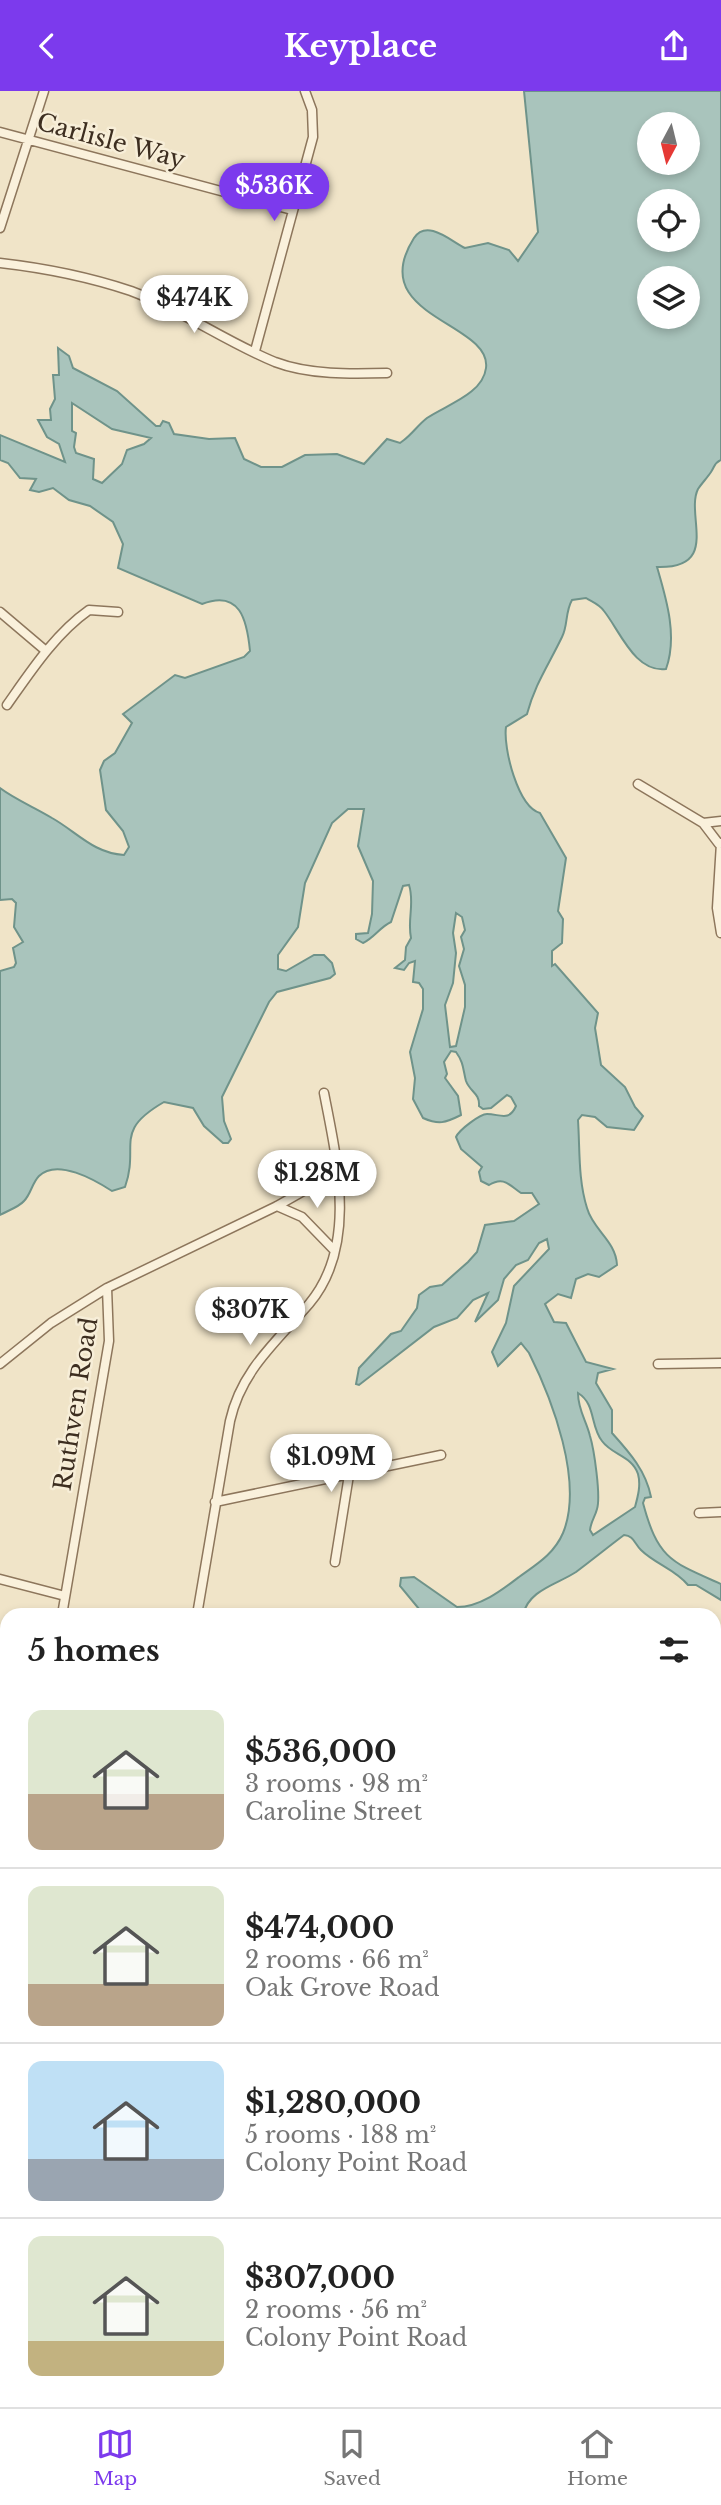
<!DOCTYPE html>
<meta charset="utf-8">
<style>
body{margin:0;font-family:"Libre Baskerville",serif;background:#f6f6f6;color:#222;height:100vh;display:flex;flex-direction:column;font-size:26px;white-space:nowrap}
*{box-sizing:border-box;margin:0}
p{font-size:23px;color:#767676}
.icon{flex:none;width:38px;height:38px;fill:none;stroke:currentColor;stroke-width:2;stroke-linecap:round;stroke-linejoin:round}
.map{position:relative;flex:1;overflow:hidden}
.sheet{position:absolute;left:0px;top:1517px;width:721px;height:800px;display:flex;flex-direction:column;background:#fff;border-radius:21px 21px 0 0;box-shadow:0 4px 10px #0003}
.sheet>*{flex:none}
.needle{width:46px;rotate:187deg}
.tools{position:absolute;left:637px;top:21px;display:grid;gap:14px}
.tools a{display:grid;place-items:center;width:63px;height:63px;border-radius:50%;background:#fff;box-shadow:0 4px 10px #0003;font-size:35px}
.price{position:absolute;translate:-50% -60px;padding:0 16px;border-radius:24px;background:#fff;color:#222;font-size:23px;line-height:46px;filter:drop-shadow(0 2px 4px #0008)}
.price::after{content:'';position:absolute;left:50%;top:42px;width:21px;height:16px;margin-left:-10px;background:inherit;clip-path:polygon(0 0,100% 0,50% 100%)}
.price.selected{background:#7c3aed;color:#fff}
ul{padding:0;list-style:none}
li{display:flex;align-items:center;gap:21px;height:175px;padding:0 28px}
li+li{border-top:2px solid #e0e0e0}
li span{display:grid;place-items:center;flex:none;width:196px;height:140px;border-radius:14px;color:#555}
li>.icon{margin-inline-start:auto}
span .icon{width:84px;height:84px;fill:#fffc;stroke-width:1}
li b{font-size:30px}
h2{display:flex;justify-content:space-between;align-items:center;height:84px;padding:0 28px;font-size:30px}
header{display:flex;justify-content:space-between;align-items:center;height:91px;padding:0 28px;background:#7c3aed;color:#fff;font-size:32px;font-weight:700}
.tab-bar{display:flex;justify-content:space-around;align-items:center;height:98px;border-top:2px solid #e0e0e0;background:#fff;font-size:19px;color:#767676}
.tab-bar a{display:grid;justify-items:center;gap:4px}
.tab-bar .selected{color:#7c3aed}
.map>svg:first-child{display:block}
</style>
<header><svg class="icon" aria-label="back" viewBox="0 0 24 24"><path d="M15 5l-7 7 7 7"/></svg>Keyplace<svg class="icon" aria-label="share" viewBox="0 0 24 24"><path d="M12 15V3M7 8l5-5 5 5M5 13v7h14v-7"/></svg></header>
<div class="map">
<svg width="721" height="2316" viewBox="0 0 721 2316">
<rect width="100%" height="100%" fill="#f0e4c8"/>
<!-- water -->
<path fill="#a9c4bc" stroke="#6f938a" stroke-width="2" fill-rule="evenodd" d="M524 0H721V369C714 372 715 375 711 381 707 387 702 392 698 398 685 424 721 478 657 476 666 507 678 545 666 578 635 582 620 540 604 520 599 513 592 511 586 507L572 509C565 521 568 535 562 546 548 575 535 593 527 623L506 636C503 657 518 716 540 722L566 767 558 820 563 828 562 852 552 860V875L555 873 598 922 595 937 601 974 625 996 635 1016 643 1025 634 1039 607 1036 595 1026 582 1024 578 1029C580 1059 578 1088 587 1117 593 1139 616 1150 617 1174L599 1186 588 1183 576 1188 571 1207 558 1203 545 1213 554 1231 566 1232 586 1271 613 1278 598 1282 596 1292 612 1319V1342C630 1362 646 1380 651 1406L645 1407 643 1412C658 1468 671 1471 721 1493V1509L696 1494H688C675 1478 655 1473 641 1459 634 1452 634 1445 624 1444 608 1456 592 1469 576 1481 558 1493 528 1499 523 1524H440L433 1521 424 1524 400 1495 401 1487 414 1486 457 1516C480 1516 502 1499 519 1486 537 1473 554 1463 563 1442 584 1391 552 1308 529 1262L521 1252 498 1275 492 1261 506 1232 514 1195 549 1158 547 1148 539 1152 528 1169 516 1174 504 1188 498 1209 475 1231 488 1202 473 1209 457 1227 434 1236 359 1294 356 1293 359 1277 391 1243 401 1240 417 1217 419 1204 430 1196 442 1194 468 1171 477 1161 485 1134 514 1130 539 1113 532 1102H521C509 1094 504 1085 489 1094L481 1090 479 1081 482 1076 461 1058 456 1046C459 1039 480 1023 487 1023 500 1023 509 1031 516 1015L511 1006 507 1004 491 1017 483 1018 479 1015C480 1002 470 1001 466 990 463 979 464 972 456 961L451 960 444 971 447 983 445 987 458 1005 461 1024C445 1032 439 1034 423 1027L413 1008 415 987 410 961 423 918V898L419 892 413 891 415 870 409 872 404 879 395 877 405 869 406 856 411 847C407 829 415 812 409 794L403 795 391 831C380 836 374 847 363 852L356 848V843L368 842 372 823 373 790 358 755 364 718H348L332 732 305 792 298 836 278 864V878L286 880 314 864H324L332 872 335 883 330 887 277 901 269 911 222 1006 224 1030 231 1048 228 1052H223L204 1035 193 1017 164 1011C112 1041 140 1054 125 1096L112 1100C95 1089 57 1067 39 1085 32 1092 31 1103 24 1110 19 1116 7 1120 0 1124V880L14 876 16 872 13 857 23 851 14 836 16 812 12 808 0 809V697C16 709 36 717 52 727 77 741 93 762 124 764L129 756 123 740 106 719 100 679 104 670 115 662 132 632 123 623 175 584 185 587 244 566 250 560C247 529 240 498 202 513L118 477 123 453 113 431 90 415 69 409 53 397 39 401 30 399 36 388 20 387 8 372 0 369V344L65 371 59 353 47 346 38 329H51L50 318 55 308 53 284H59L58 257 69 265 73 277 117 300 156 335H160L163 330 169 332 174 343 209 348 235 347 244 368 261 376H282L305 364 337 363 364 373 387 348 400 352 404 349C413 342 418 334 427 327 446 314 483 303 486 277 492 231 364 226 414 147 427 127 452 151 465 157L488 152 509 159 518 170 538 141ZM649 33H688V72H649ZM649 110H688V149H649ZM649 187H688V226H649ZM72 312 112 338 151 347 144 353 127 359 122 373 102 392 93 388 94 368 76 362 74 356 76 342 72 340ZM456 822 462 826 465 839 461 846 464 858 459 875 465 894V916L456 955 450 956 445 914 453 892 456 862 453 842ZM578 1302C596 1313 590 1335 602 1350 612 1364 632 1365 638 1383 641 1394 638 1405 635 1416L593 1444 590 1439C591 1430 595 1426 597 1418 601 1405 594 1358 590 1345 586 1329 578 1319 578 1302Z"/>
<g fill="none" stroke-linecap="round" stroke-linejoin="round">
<!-- minor casing -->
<g stroke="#8d765c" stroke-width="11">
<path id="minor" d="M0 41 292 119
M0 137 44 0
M0 172C44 177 89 186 131 200 182 219 226 251 275 271 309 284 351 283 387 282
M255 260 313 46 312 19 305 0
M0 521 46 560
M7 614C31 580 55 543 89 519L118 521
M638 693 703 732 721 730
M703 732 719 753
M721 752 717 817 721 842
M277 1115 302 1126 333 1158
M0 1273 51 1232 107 1197
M658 1273 721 1272
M215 1411 441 1364
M699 1422 721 1421
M335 1471 349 1384
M0 1488 65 1505
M62 1524 109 1250 107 1197 277 1115 337 1081
M197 1524 230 1330C241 1280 276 1251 309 1213 358 1155 337 1069 324 1002
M714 1589 721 1591
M0 1610 7 1612
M0 1730 7 1732
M714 1830H721
M0 1840 7 1841
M0 2013 7 2014
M0 2121 7 2122
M714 2162 721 2163
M0 2239 7 2240
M714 2272 721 2273
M125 2310V2316
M12 2316V2310
M385 2316V2310
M399 2316 400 2310
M683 2316V2310"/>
</g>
<!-- primary casing -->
<g stroke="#5b4430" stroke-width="16">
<path id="primary" d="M0 1957 7 1959
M714 2051 721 2052"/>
</g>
<!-- minor -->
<use href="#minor" stroke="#faf1dc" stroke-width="8"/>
<!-- primary -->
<use href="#primary" stroke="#f3d9a0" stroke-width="12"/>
</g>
<g text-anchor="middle" stroke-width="5" stroke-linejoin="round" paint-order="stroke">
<!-- street labels -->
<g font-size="24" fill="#3d2e20" stroke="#f7eed8">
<text transform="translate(111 50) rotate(15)" y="8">Carlisle Way</text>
<text transform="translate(76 1313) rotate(-81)" y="8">Ruthven Road</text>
</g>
</g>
</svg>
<div class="tools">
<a><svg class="needle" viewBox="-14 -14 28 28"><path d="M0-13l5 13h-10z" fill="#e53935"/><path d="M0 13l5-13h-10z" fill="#767676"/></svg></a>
<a><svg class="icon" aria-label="locate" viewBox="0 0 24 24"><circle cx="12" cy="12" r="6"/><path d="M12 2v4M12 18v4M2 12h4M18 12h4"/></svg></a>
<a><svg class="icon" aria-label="layers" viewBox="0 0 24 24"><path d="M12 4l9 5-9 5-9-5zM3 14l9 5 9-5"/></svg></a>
</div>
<b class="price selected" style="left:274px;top:132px">$536K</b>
<b class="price" style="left:194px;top:244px">$474K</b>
<b class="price" style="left:317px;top:1119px">$1.28M</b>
<b class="price" style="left:250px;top:1256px">$307K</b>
<b class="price" style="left:331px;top:1403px">$1.09M</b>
<section class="sheet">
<h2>5 homes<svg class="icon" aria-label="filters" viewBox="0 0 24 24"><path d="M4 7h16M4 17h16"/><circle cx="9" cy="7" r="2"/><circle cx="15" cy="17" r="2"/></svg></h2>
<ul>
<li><span style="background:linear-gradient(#dfe7d0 60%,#b9a48a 0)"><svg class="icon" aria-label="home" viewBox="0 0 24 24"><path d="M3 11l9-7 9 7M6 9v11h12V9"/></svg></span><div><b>$536,000</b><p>3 rooms · 98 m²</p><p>Caroline Street</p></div></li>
<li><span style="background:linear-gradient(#dfe7d0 70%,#b9a48a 0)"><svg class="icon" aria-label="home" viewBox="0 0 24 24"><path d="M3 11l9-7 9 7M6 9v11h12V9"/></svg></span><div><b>$474,000</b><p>2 rooms · 66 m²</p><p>Oak Grove Road</p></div></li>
<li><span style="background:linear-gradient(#bfe0f5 70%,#9aa5b1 0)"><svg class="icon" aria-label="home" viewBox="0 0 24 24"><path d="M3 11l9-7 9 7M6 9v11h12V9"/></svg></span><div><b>$1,280,000</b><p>5 rooms · 188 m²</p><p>Colony Point Road</p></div></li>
<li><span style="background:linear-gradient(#dfe7d0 75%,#c2b280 0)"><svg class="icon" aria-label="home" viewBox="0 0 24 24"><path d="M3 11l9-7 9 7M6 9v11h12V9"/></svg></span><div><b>$307,000</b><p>2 rooms · 56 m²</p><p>Colony Point Road</p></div></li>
</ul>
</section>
</div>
<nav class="tab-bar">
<a class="selected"><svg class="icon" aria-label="map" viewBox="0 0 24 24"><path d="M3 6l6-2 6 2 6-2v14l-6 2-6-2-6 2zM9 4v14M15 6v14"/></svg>Map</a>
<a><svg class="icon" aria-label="saved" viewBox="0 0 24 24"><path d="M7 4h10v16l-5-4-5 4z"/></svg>Saved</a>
<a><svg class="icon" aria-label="home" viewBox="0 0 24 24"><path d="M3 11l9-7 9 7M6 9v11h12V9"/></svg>Home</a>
</nav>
